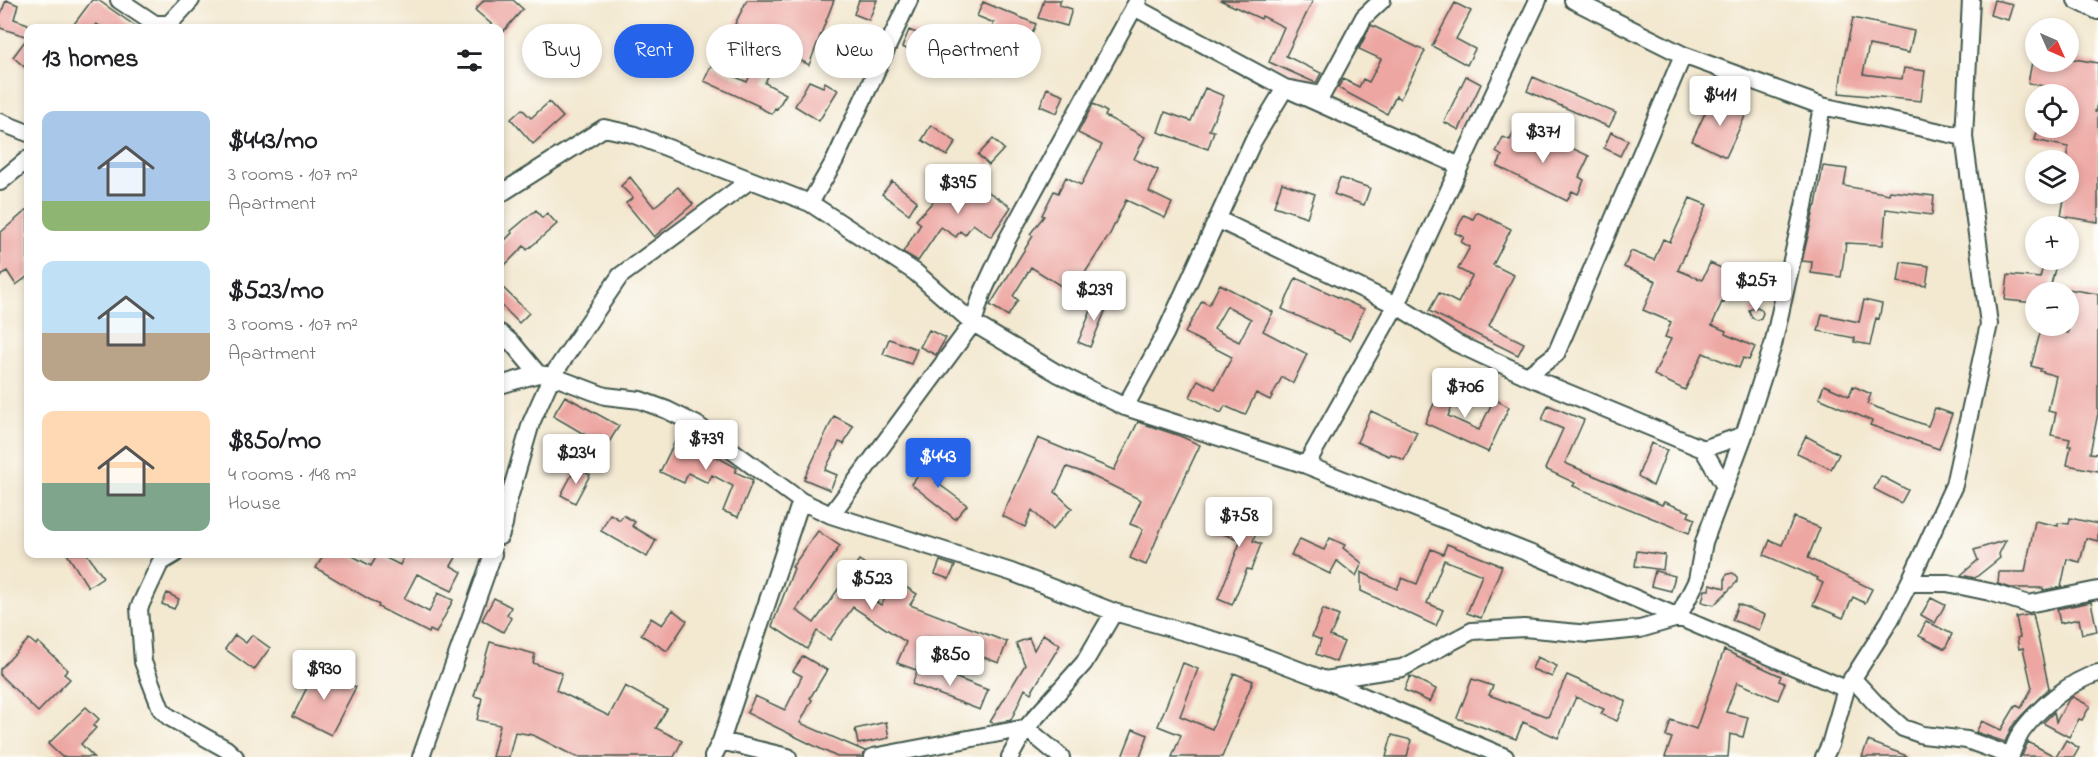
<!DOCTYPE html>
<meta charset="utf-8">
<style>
body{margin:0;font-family:"Indie Flower",sans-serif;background:#f6f6f6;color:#202124;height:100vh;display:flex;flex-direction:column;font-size:22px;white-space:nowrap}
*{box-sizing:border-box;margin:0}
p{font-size:20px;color:#757577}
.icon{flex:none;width:33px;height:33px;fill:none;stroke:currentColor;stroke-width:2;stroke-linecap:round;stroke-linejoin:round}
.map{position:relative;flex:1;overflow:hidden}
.side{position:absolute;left:24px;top:24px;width:480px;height:534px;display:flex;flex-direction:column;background:#fff;border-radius:12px;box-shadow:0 3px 9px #0003}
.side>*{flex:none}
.top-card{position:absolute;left:522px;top:24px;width:570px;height:54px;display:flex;gap:12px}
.needle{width:39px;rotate:135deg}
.controls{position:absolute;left:2025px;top:18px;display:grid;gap:12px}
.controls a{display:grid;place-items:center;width:54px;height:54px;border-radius:50%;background:#fff;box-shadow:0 3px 9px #0003;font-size:30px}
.price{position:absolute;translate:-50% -51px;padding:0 14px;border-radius:6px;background:#fff;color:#222;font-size:20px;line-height:39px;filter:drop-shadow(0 2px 3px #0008)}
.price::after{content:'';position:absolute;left:50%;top:36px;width:18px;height:14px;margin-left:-9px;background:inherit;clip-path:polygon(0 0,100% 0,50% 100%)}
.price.selected{background:#2563eb;color:#fff}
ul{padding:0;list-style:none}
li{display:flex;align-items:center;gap:18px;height:150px;padding:0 18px}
li span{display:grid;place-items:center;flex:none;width:168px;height:120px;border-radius:12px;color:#555}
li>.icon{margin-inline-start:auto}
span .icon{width:72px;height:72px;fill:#fffc;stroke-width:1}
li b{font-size:26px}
h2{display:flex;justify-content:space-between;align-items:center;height:72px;padding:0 18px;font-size:26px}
.tag{padding:0 21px;border-radius:27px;background:#fff;box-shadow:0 3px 9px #0003;font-size:21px;line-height:54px}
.tag.selected{background:#2563eb;color:#fff}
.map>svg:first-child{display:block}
</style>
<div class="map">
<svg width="2098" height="757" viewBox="0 0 2098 757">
<rect width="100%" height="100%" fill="#fdfcf7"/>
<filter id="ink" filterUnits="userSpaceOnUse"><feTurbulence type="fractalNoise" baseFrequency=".0167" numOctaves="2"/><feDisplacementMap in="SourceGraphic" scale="12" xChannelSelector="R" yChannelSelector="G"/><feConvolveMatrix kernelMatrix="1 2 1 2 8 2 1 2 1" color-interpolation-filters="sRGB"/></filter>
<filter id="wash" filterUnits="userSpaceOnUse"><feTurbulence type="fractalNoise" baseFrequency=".008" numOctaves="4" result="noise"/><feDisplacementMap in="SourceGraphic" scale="24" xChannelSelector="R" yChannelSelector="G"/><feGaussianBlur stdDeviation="1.35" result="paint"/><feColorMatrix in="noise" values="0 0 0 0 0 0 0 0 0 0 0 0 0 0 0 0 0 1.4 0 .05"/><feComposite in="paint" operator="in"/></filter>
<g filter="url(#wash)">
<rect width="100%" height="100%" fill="#f3e8d0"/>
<g id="blocks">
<!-- building -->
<path fill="#eda6a2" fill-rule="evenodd" d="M6 0 18 5 14 19 28 24V70L13 57 28 37 0 28V16Z
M92 0H98L138 28H103L96 24 93 28H71Z
M484 0H513L523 9 501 34 500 28H496L475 10Z
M747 0H834L809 65 780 49 765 83 786 94 777 109 775 108 772 114 758 107 759 106 704 81 711 66 747 82 766 41 760 39 762 36 735 24Z
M859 0H877L869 20 854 14Z
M1044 0H1061L1059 5 1072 9 1067 26 1038 18Z
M1220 0H1313L1286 56 1321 73 1316 83 1269 62 1284 27 1262 16 1261 19Z
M1994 0 2013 4 2008 20 1990 15Z
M983 2 1036 24 1020 60 985 44 994 23 977 16Z
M1455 3 1471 11 1456 39 1475 49 1467 65 1432 46Z
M1853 18 1914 31 1909 53 1869 45 1863 74 1902 79 1904 68 1925 71 1921 101 1839 93 1843 62Z
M1371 25 1425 51 1400 99 1396 96 1387 114 1338 88 1343 79 1359 87 1363 79 1369 82 1381 59 1359 49Z
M909 30 924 36 917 53 902 47Z
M2068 58 2098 63V100L2095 112H2098V222L2061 216 2065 194H2068V147L2035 140 2038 128H2068V91L2028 83 2032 62H2068Z
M1466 76 1481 84 1459 130 1444 122Z
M1533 77 1616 113 1609 127 1527 91Z
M809 81 823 87 825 82 838 90 819 121 795 106Z
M1047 88 1064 95 1057 113 1040 106Z
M1205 88 1224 96 1209 130 1214 131 1208 149 1158 132 1165 112 1191 121Z
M1713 96 1747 112 1726 157 1692 141Z
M549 102 563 117 533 144 511 119 522 109 531 118Z
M1093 104 1107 112 1105 116 1145 137 1134 159 1158 170 1149 192 1172 203 1165 218 1126 200 1110 234 1072 293 1031 267 1013 296 1018 300 1008 316 990 305 1033 236 1030 234 1044 216 1042 215 1054 191 1058 193 1066 177 1081 185 1102 145 1078 133Z
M931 125 956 142 947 156 922 140Z
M1515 129 1558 150 1561 143 1589 156 1579 177 1584 180 1578 194 1572 191 1567 201 1497 166 1502 156 1496 152 1503 137 1510 140Z
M1611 132 1628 140 1620 156 1604 148Z
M993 139 1004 149 989 165 978 155Z
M1823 166 1847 169 1844 186 1889 194 1890 191 1934 196 1932 215 1886 209 1883 245 1846 243 1841 277 1811 273 1812 262 1802 261 1815 206H1816Z
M960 173 1011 207 991 237 973 224 965 235 960 231 956 237 941 227 918 261 903 252 921 224 916 220 943 191 946 194Z
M630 177 654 207 678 187 693 204 654 237 626 203 633 198 621 186Z
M1340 178 1370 188 1364 205 1334 194Z
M892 181 917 201 909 214 882 194Z
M1282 183 1315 194 1307 217 1274 206Z
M1690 198 1707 205 1678 270 1702 280 1710 263 1737 275 1724 303 1722 302 1712 325 1726 331 1725 334 1755 347 1749 360 1743 358 1739 368 1703 353 1685 390 1654 375 1671 339 1665 337 1671 322 1643 310 1656 281 1624 267 1631 251 1654 260 1663 239 1670 242Z
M28 209V276L16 285 7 271 0 277V233Z
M536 210 542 218 547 213 557 224 527 250 524 246 500 270V245L512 233 511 231Z
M1477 212 1511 229 1493 265 1514 275 1489 326 1524 343 1518 355 1429 311 1439 293 1458 303 1472 276 1458 269 1470 247 1461 242 1464 237 1455 233 1464 215 1473 219Z
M1901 262 1929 266 1926 286 1898 282Z
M2044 262 2056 265 2049 292H2036L2035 303 2005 300 2008 275 2040 278Z
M1296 278 1364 309 1350 340 1282 309Z
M1220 284 1273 312 1263 331 1307 354 1293 383 1282 377 1270 400 1256 393 1245 415 1225 406 1221 413 1190 397 1198 380 1215 389 1232 357 1185 333 1202 301 1209 305ZM1227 306 1251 319 1239 342 1214 329Z
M500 285 529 313 519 323 500 304Z
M2068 289 2098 294V413L2090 453 2098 454V471L2067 465 2071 446H2068L2070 439 2051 435 2056 413 2048 411 2056 376 2040 371 2041 369 2031 366 2042 326 2068 333Z
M1097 296 1109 302 1090 347 1078 342Z
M1864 300 1882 304 1879 319 1876 318 1870 345 1854 342 1855 338 1818 331 1822 314 1859 322Z
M1757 307 1761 309 1763 313 1761 318 1757 320 1752 318 1749 310Z
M929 330 946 338 936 355 920 347Z
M889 339 917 349 911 364 883 354Z
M1446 378 1462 385 1448 416 1479 430 1494 399 1509 407 1488 452 1425 423Z
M1824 385 1849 396 1853 386 1871 394 1867 404 1928 426 1935 408 1952 414 1939 449 1870 425 1872 421 1819 398Z
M565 396 619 426 606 447 553 416Z
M1548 405 1584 420 1565 463 1662 505 1664 502 1690 512 1688 516 1695 519 1689 533 1573 486 1575 483 1545 469 1563 429 1542 420Z
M1371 411 1417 432 1404 460 1391 454 1389 456 1357 442Z
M834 416 853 426 844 444 839 442 825 470 837 475 830 490 804 479Z
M1138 422 1180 436 1200 445 1165 519 1146 565 1130 558 1143 529 1130 524 1141 500 1088 474 1067 467 1055 492 1072 508 1052 530 1032 510 1025 527 1002 516 1038 438 1114 470Z
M678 435 737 468 735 472 753 480 738 517 723 511 733 486 712 475 708 483 688 473 684 483 660 472Z
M1806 436 1839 454 1831 469 1797 453Z
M1651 443 1667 450 1653 486 1638 476Z
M932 458 947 470 936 482 967 505 955 519 911 484Z
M576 467 590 475 575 503 561 495Z
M1881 476 1908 490 1901 503 1874 489Z
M1250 502 1265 507 1253 541 1261 544 1251 570 1247 569 1232 605 1218 599 1241 540 1208 529 1213 513 1243 524Z
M610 514 620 520 623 515 635 522 632 526 656 540 647 557 601 531Z
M1794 517 1820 528 1808 558 1872 589 1865 603 1853 597 1843 618 1813 605 1823 583 1817 580 1818 578 1764 555 1770 540 1782 545Z
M2070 518 2098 524V541L2086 538 2080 562 2067 559 2061 587 2043 590V588H2011L1998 584 1999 572H2025L2035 521 2058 526V523L2069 524Z
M818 531 840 546 796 610 814 623 859 560 874 570 859 591 881 605 896 581 917 594 910 605 1007 642 999 663 929 637 916 670 897 663 906 642 853 607 830 640 817 631 807 649 772 626 794 568 792 567Z
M1330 538 1345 545 1343 548 1362 563 1356 576 1337 561 1330 574 1291 555 1300 539 1324 550Z
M2006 540 1999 554 2000 558 1975 578 1961 575 1978 560 1974 550Z
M1447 544 1502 566 1481 618 1467 613 1482 575 1444 560 1427 603 1443 610 1436 626 1361 591V572L1397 589 1402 578 1417 584 1431 549 1443 554Z
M1637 551 1665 555 1663 570 1635 566Z
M67 554H87L103 577 88 587Z
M324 554H349L371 566 378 554 400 565 405 554H458L451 566 462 572 452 591 417 574 404 599 429 612 438 593 453 600 436 633 430 630 429 633 378 607 379 605 316 568Z
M940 561 955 566 949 579 935 574Z
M1655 571 1675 576 1671 591 1651 586Z
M1733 573 1737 577V582L1714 605 1702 602 1705 590H1709L1710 584 1725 588V577L1728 574Z
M167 593 179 599 174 609 162 604Z
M494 598 511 607 507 615 511 618 503 632 482 620Z
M1931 598 1945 605 1935 623 1921 615Z
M2091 602 2097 631 2082 634 2079 619 2060 623 2057 609Z
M1738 604 1765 615 1759 630 1732 620Z
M1323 609 1339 616 1330 636 1344 642 1336 662 1316 654 1321 640 1312 636Z
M673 610 687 621 667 651 641 635 651 618 662 625Z
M2033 614 2049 688 2021 716 2011 728 2005 742 1976 732 1982 721 2001 730 2016 705 2021 708 2032 688 2023 648 2019 649 2017 638 2020 637 2016 617Z
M1926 621 1952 634 1945 649 1919 636Z
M1043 634 1060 645 1031 693 1025 689 1011 720 994 723 990 722 1025 665 1016 643 1029 638 1034 650Z
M235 635 246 643 252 635 270 648 254 670 225 649Z
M29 639 36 645 38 642 68 670 64 674 70 679 38 712 0 675V669Z
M490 642 535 654 533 663 562 673 556 690 609 716 625 686 667 709 656 728 682 741 674 757H576L533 735 515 732 509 757H492L500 725 477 720 482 698 474 696Z
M1724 650 1781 676 1779 681 1785 683 1778 700 1737 682 1726 712 1748 717 1743 737 1730 734 1728 757H1665L1672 738 1666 736 1671 720 1696 729Z
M803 656 827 670 810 698 812 700 800 723 865 751 863 757H837L747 713 755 696 785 710 802 676 793 671Z
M1537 657 1557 666 1552 677 1532 669Z
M1183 663 1198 669 1180 716 1212 729 1234 673 1253 681 1222 757H1172L1181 735 1158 726Z
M920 664 988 690 980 710 912 684Z
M317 667 356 687 331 735 293 716Z
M1567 675 1626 701 1617 721 1601 714 1604 709 1576 697 1558 738 1523 722 1516 739 1457 718 1472 679 1493 686 1489 695 1548 717Z
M1410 676 1436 689 1430 702 1404 690Z
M2073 697 2090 706 2082 720 2079 719 2069 737 2043 723 2054 712 2056 722 2068 701Z
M86 707 99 719 93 726 96 728 81 744 94 757H62L48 744Z
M886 722 889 738 858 744 855 729Z
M1133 729 1148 735 1140 757H1122Z
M1392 735 1411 740 1407 757H1386Z
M2066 740 2079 748 2074 757H2056Z
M1868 741 1907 756V757H1862Z
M2028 742 2056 757 2022 756Z"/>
</g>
</g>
<g filter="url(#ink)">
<use href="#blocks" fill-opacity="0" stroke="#3f574b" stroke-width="1.5"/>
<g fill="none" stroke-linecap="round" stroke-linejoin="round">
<!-- minor casing -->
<g stroke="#3f574b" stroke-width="20">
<path id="minor" d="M119 0 155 24
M1573 0 1683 55 1822 106 1964 137
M2076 0 2098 11
M1134 7 1285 88 1460 166 1538 0
M152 28 155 24H169L191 0
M0 122 28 133
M1460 166 1396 305 1456 343 1527 376 1703 449 1724 485
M0 182 28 159
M500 194 604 128 632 134 810 203 915 272 973 323 1057 373 1125 407 1165 334 1253 141 1285 88 1322 95 1364 17 1382 0
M810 203 835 160 909 0
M1217 219 1396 305 1306 465
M500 333 513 344 538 374 552 376 620 276 749 181
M1527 376 1556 354 1683 55
M500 385 538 374
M1125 407 1306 465 1534 555 1846 689
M1703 449 1744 435
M831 515 973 323 982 294 1007 240 1138 0
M500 536 504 524 507 505 531 423 552 376 605 396 640 400 667 410 697 425 801 501 831 515 1011 572 1114 612 1241 648 1325 680 1505 757
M175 554 160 563 139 608 143 662 161 709 169 717 226 749 235 757
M1909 583 1954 485 1989 324 1964 137 1971 0
M1852 678 1877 705 1903 728 1923 735 1967 740 2011 756
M1325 680 1402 668 1472 631 1524 628 1589 634 1640 629 1678 618 1697 580 1704 542 1744 435 1773 345 1804 206 1822 106
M721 741 788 757
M421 757 493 554
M713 757 721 741 801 501
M873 757 1026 728 1061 757
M1010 757 1026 728 1084 663 1114 612
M1824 757 1830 745 1846 689 1890 620 1909 583H1947L1990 592 2028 604 2098 590
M2010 757C2014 748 2017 738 2022 731 2039 708 2070 681 2098 673"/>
</g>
<!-- minor -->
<use href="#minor" stroke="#fff" stroke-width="16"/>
</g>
</g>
</svg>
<div class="controls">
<a><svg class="needle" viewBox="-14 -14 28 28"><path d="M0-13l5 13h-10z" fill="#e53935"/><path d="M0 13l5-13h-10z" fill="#757577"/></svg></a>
<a><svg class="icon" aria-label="locate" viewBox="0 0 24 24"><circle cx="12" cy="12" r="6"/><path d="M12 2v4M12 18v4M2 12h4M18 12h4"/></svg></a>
<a><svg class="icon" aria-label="layers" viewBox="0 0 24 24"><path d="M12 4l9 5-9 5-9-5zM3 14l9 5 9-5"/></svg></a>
<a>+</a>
<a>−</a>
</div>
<b class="price" style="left:1720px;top:127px">$411</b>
<b class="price" style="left:1543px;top:164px">$371</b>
<b class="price" style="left:958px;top:215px">$395</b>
<b class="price" style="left:1756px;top:313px">$257</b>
<b class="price" style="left:1094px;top:322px">$239</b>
<b class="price" style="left:1465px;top:419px">$706</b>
<b class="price" style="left:706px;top:471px">$739</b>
<b class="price" style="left:576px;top:485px">$234</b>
<b class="price selected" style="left:938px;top:489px">$443</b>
<b class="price" style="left:1239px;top:548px">$758</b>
<b class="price" style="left:872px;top:611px">$523</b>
<b class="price" style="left:950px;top:687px">$850</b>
<b class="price" style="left:324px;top:701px">$930</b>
<div class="top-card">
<a class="tag">Buy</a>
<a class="tag selected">Rent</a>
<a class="tag">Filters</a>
<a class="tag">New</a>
<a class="tag">Apartment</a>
</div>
<section class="side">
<h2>13 homes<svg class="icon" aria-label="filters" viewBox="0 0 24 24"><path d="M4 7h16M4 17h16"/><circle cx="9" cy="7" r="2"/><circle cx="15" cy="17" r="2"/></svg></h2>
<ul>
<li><span style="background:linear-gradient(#a9c7e8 75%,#8fb573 0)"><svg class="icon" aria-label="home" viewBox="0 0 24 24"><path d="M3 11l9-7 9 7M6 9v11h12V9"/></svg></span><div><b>$443/mo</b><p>3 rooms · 107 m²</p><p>Apartment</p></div></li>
<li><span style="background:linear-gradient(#bfe0f5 60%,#b9a48a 0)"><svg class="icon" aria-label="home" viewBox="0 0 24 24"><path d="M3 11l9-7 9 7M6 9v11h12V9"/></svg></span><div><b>$523/mo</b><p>3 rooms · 107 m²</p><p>Apartment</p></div></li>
<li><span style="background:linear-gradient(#ffd9b3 60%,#7fa58c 0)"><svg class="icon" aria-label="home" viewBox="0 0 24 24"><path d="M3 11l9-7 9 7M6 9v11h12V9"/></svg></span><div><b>$850/mo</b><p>4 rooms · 148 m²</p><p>House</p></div></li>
</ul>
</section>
</div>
